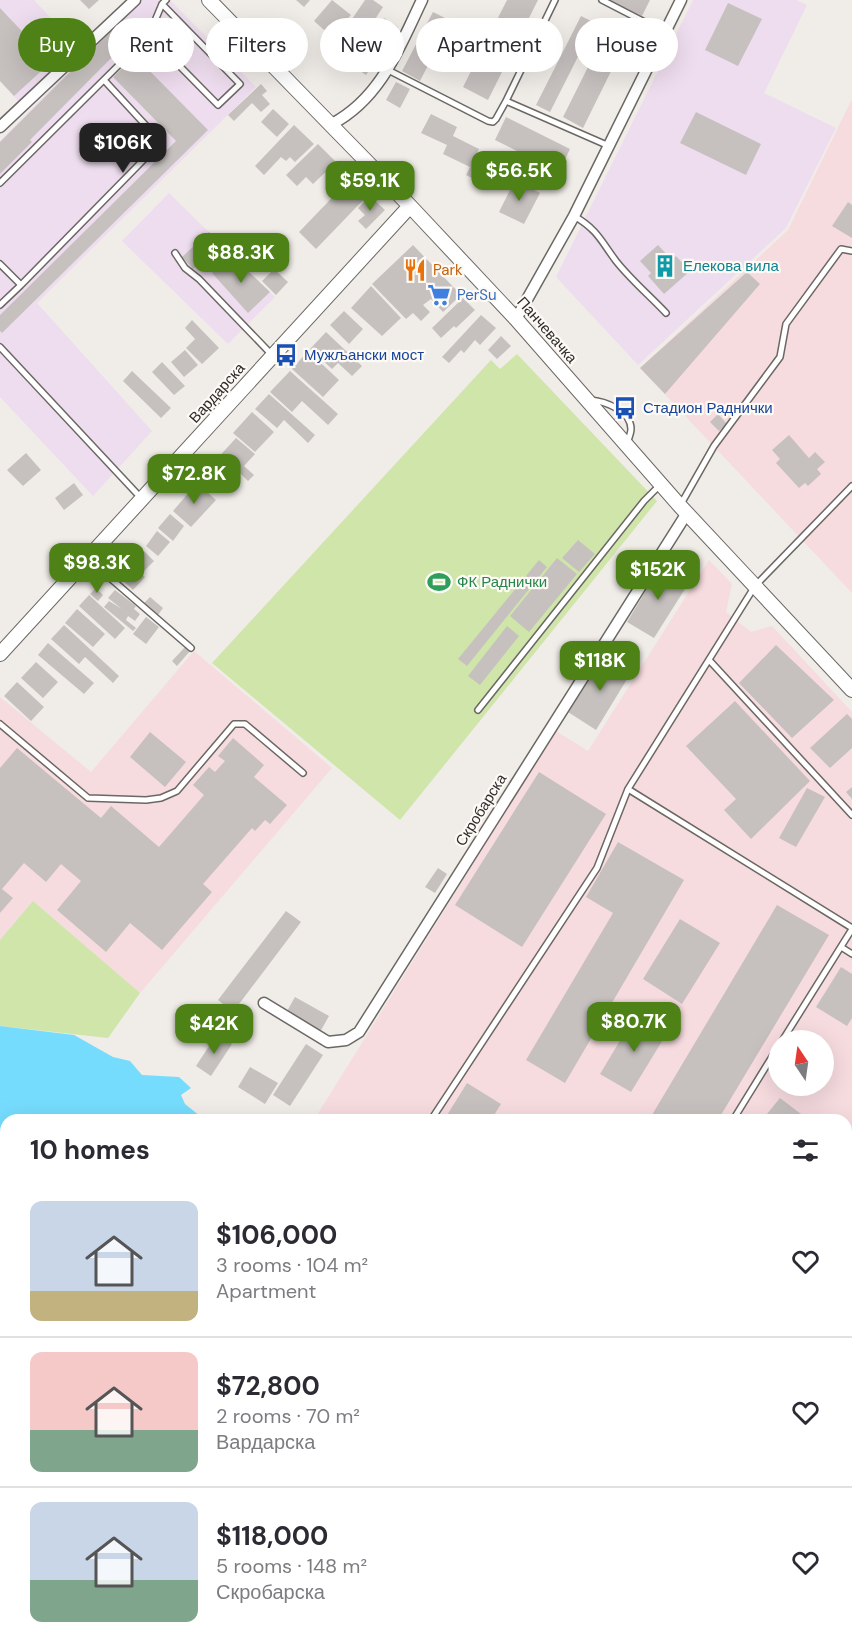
<!DOCTYPE html>
<meta charset="utf-8">
<style>
body{margin:0;font-family:"DM Sans",sans-serif;background:#f7f7f7;color:#2b2b33;height:100vh;display:flex;flex-direction:column;font-size:22px;white-space:nowrap}
*{box-sizing:border-box;margin:0}
p{font-size:20px;color:#7c7c81}
.icon{flex:none;width:33px;height:33px;fill:none;stroke:currentColor;stroke-width:2;stroke-linecap:round;stroke-linejoin:round}
.map{position:relative;flex:1;overflow:hidden}
.drawer{position:absolute;left:0px;top:1114px;width:852px;height:536px;display:flex;flex-direction:column;background:#fff;border-radius:18px 18px 0 0;box-shadow:0 6px 24px #0002}
.drawer>*{flex:none}
.top-card{position:absolute;left:18px;top:18px;width:816px;height:54px;display:flex;gap:12px}
.needle{width:39px;rotate:347deg}
.fabs{position:absolute;left:768px;top:1030px;display:grid;gap:12px}
.fabs a{display:grid;place-items:center;width:66px;height:66px;border-radius:50%;background:#fff;box-shadow:0 6px 24px #0002;font-size:30px}
.price{position:absolute;translate:-50% -51px;padding:0 14px;border-radius:12px;background:#4e8217;color:#fff;font-size:20px;line-height:39px;filter:drop-shadow(0 2px 3px #0008)}
.price::after{content:'';position:absolute;left:50%;top:36px;width:18px;height:14px;margin-left:-9px;background:inherit;clip-path:polygon(0 0,100% 0,50% 100%)}
.price.active{background:#222;color:#fff}
ul{padding:0;list-style:none}
li{display:flex;align-items:center;gap:18px;height:150px;padding:0 30px}
li+li{border-top:2px solid #e1e1e2}
li span{display:grid;place-items:center;flex:none;width:168px;height:120px;border-radius:12px;color:#555}
li>.icon{margin-inline-start:auto}
span .icon{width:72px;height:72px;fill:#fffc;stroke-width:1}
li b{font-size:26px}
h2{display:flex;justify-content:space-between;align-items:center;height:72px;padding:0 30px;font-size:26px}
.pill{padding:0 21px;border-radius:27px;background:#fff;box-shadow:0 6px 24px #0002;font-size:21px;line-height:54px}
.pill.active{background:#4e8217;color:#fff}
.map>svg:first-child{display:block}
</style>
<div class="map">
<svg width="852" height="1649" viewBox="0 0 852 1649">
<rect width="100%" height="100%" fill="#f0ece8"/>
<!-- commercial -->
<path fill="#ede" d="M0 0H34L79 48 20 103 0 81Z
M139 0H170L256 87 37 303 152 431 93 496 0 397V141Z
M693 0H796L807 5 764 93 836 128 786 228 638 365 556 277Z
M169 193 275 297 228 344 122 241Z
M69 1644H114L123 1649H67Z"/>
<!-- industrial -->
<path fill="#f6dbdf" fill-rule="evenodd" d="M852 99V593L640 368 788 230Z
M709 560 732 584 726 612 751 632 772 626 852 712V1542L846 1539V1120H314L556 731 588 751ZM778 1041H824V1086H778Z
M194 651 332 768 140 993 33 901 0 940V697L91 772Z"/>
<!-- green -->
<path fill="#cfe5aa" d="M517 354 657 501 400 820 212 663 491 360 500 369Z
M33 901 140 993 108 1038 0 1026V940Z"/>
<!-- water -->
<path fill="#76dcfd" d="M0 1026 74 1035 113 1057 130 1061 142 1075 179 1077 191 1088 181 1095 185 1104 205 1120H6V1266L0 1264Z
M846 1587 852 1592V1649H775L766 1644H846Z"/>
<!-- building -->
<path fill="#c6c1bf" d="M80 0H99L89 9Z
M296 0H310L304 7Z
M332 0 351 15 332 37 314 21Z
M365 0H373L383 7 354 52 337 41Z
M507 0H538L488 100 463 87Z
M610 0H650L642 16Z
M728 3 762 19 738 66 705 50Z
M0 8 51 62 14 96 0 81Z
M433 12 451 21 420 81 402 71Z
M581 16 595 23 550 112 536 105Z
M384 18 398 27 366 75 353 66Z
M115 27 128 41 30 140 32 142 0 174V142Z
M607 29 627 39 583 128 563 117Z
M135 56 208 130 2 333 0 331V315L176 141 113 77Z
M396 82 410 89 400 108 386 100Z
M261 84 267 91 262 95 270 104 261 112 252 103 234 121 228 115Z
M273 109 289 124 277 137 261 122Z
M696 112 761 144 746 175 680 143Z
M431 114 457 127 453 136 479 149 475 158 501 170 492 188 466 175 470 167 443 154 447 145 421 133Z
M506 117 570 149 559 172 495 140Z
M294 125 314 144 295 162 290 157 286 161 281 157 264 175 255 166Z
M318 144 336 162 313 184 306 177 297 186 286 175Z
M351 178 368 195 316 249 299 232Z
M515 180 540 193 524 224 499 212Z
M370 196 385 210 366 229 358 221 365 215 358 208Z
M848 202 852 205V238L832 226Z
M209 232 221 245 193 269 182 257Z
M413 245 461 295 443 312 431 299 423 305 430 312 421 321 413 313 406 319 372 284Z
M658 245 672 260 676 256 690 271 664 294 648 276 651 273 640 261Z
M231 255 270 292 248 313 212 273Z
M274 269 288 282 276 295 262 281Z
M747 272 760 284 665 394 640 368Z
M371 286 401 318 382 336 351 308Z
M463 298 475 310 456 328 454 326 441 338 432 328Z
M344 311 363 329 349 344 330 325Z
M481 315 496 328 480 345 475 340 464 353 461 350 449 363 442 357Z
M192 320 219 348 202 364 186 348 195 339 185 328Z
M326 332 362 366 352 376 338 363 332 369 310 349Z
M501 336 511 346 497 359 488 350Z
M185 350 198 365 184 377 171 362Z
M308 351 339 380 323 397 292 369Z
M162 362 185 386 174 395 152 372Z
M132 371 171 408 161 418 123 381Z
M290 371 338 414 328 425 302 401 292 412 270 392Z
M269 394 315 435 308 443 284 420 277 428 255 409Z
M252 412 274 432 255 452 233 433Z
M718 414 727 424 719 431 710 422Z
M789 435 809 458 815 452 825 462 817 469 821 474 808 486 805 483 799 488 776 463 780 459 772 450Z
M236 438 255 454 244 466 254 475 248 481 235 468 228 475 214 462Z
M26 453 41 470 23 486 7 470Z
M211 466 225 477 213 491 199 480Z
M74 483 83 495 64 510 55 498Z
M197 483 216 500 191 527 173 511Z
M170 514 184 526 173 541 158 528Z
M157 531 170 542 158 556 146 546Z
M578 540 595 554 579 572 562 558Z
M144 551 154 561 143 572 133 562Z
M557 558 577 574 529 632 510 616Z
M539 560 547 567 467 666 458 659Z
M129 563 145 577 133 590 118 576Z
M662 564 690 581 654 638 627 622Z
M96 588 103 595 98 601 90 594Z
M115 590 136 606 134 609 140 614 135 621 128 616 126 620 136 628 133 631 104 607 109 601 122 609 108 598Z
M89 595 125 628 115 639 79 606Z
M150 597 163 608 158 615 144 603Z
M77 609 105 634 93 647 65 623Z
M146 617 159 627 146 644 133 634Z
M64 625 119 676 113 683 85 657 79 664 51 639Z
M507 626 519 636 480 685 468 676Z
M48 643 94 683 84 694 38 655Z
M776 645 834 700 792 738 739 683Z
M185 647 190 651 177 666 172 661Z
M604 654 632 671 596 730 568 712Z
M36 662 58 682 43 698 21 678Z
M17 682 44 707 31 721 4 696Z
M735 701 810 781 751 839 724 810 736 799 686 746Z
M847 714 852 719V748L830 768 810 748Z
M150 732 186 762 165 787 130 757Z
M233 738 264 765 254 777 287 805 270 824 265 820 255 831 252 828 203 884 212 892 162 950 130 923 106 952 57 910 81 881 61 864 46 882 24 863 2 889 13 898 0 913V768L17 748 101 818 111 806 159 847 204 795 193 785 209 767 215 772 225 761 218 756Z
M539 772 606 814 522 947 455 905Z
M852 787V799L846 792Z
M807 788 825 797 796 847 779 838Z
M618 842 684 880 565 1083 526 1060 613 913 586 897Z
M438 868 447 874 435 893 425 887Z
M777 905 829 935 718 1120H649Z
M286 911 301 922 233 1012 218 1000Z
M680 919 720 943 682 1004 643 979Z
M841 967 852 974V1018L847 1026 816 1007Z
M295 997 329 1016 320 1032 286 1013Z
M636 1014 667 1033 631 1092 600 1074Z
M217 1034 232 1044 211 1076 196 1066Z
M306 1044 323 1055 290 1106 273 1095Z
M250 1067 278 1083 265 1104 238 1087Z
M467 1083 501 1104 491 1120H444Z
M780 1098 809 1120H762Z
M846 1268 852 1274V1309L846 1303Z
M846 1356 852 1363V1415L846 1409Z
M846 1487 852 1491V1527L850 1531 846 1528Z"/>
<g fill="none" stroke-linecap="round" stroke-linejoin="round">
<!-- service casing -->
<g stroke="#6b6864" stroke-width="8">
<path id="service" d="M555 0 506 101 609 146
M602 0 664 32
M162 4 240 84 218 105 149 35 162 4 166 0
M388 70 488 121 493 122 496 119 506 101
M0 183 149 35
M574 216C598 230 601 241 616 261 631 280 650 296 666 313
M175 253 185 268 199 279 273 356
M0 264 21 285 0 305
M21 285 161 142 104 80
M0 347 142 499
M590 400C605 401 631 411 631 429 631 433 629 438 627 443
M681 504 714 446 780 357 786 324 841 249 852 251
M88 559 191 648
M710 661 852 815
M478 710 644 501 660 485
M0 724 88 798 146 800 161 798 177 791 234 724H245L303 773
M628 789 852 928
M841 947 852 954
M782 1041 852 929
M431 1120 597 868 628 789 755 586 852 486
M733 1120 778 1047
M846 1221 852 1216
M846 1477 852 1480"/>
</g>
<!-- minor casing -->
<g stroke="#6b6864" stroke-width="13">
<path id="minor" d="M332 124C381 98 399 48 422 0
M0 127 135 0
M516 319 574 216 681 0
M264 1003 328 1042 346 1040 359 1032 687 513"/>
</g>
<!-- tertiary casing -->
<g stroke="#6b6864" stroke-width="16">
<path id="tertiary" d="M209 0 410 206 516 319 680 506 852 690
M0 654 410 206"/>
</g>
<!-- service -->
<use href="#service" stroke="#fff" stroke-width="5"/>
<!-- minor -->
<use href="#minor" stroke="#fff" stroke-width="10"/>
<!-- tertiary -->
<use href="#tertiary" stroke="#fff" stroke-width="14"/>
</g>
<!-- icons -->
<defs>
<g id="building-bare" transform="scale(1.8)"><path d="M-4-6H4V6H1V3H-1V6H-4ZM-2.5-4.3h1.7v1.8h-1.7ZM.8-4.3h1.7v1.8H.8ZM-2.5-1h1.7V.8h-1.7ZM.8-1h1.7V.8H.8Z" fill="#0f9aa8" stroke="#fdfaf6" stroke-width="2.5" paint-order="stroke"/></g>
<g id="restaurant-bare" transform="scale(1.8)"><path d="M-5-6h1v4h1v-4h1v4h1v-4h1v5L-1.5 .5V6h-2V.5L-5-1ZM5-6V6H3V1.5H1.5Q1.5-4 5-6Z" fill="#e8710a" stroke="#fdfaf6" stroke-width="2.5" paint-order="stroke"/></g>
<g id="supermarket-bare" transform="scale(1.8)"><path d="M-6-5.5h2.5l.6 2H6L4.5 2H-2.5L-4.4-4H-6ZM-1.5 3.2a1.3 1.3 0 1 0 .1 0ZM3 3.2a1.3 1.3 0 1 0 .1 0Z" fill="#3f7fe0" stroke="#fdfaf6" stroke-width="2.5" paint-order="stroke"/></g>
<g id="bus-bare" transform="scale(1.8)"><path d="M-5-6H5V4H4V6H2V4H-2V6H-4V4H-5ZM-3.5-4V0h7V-4ZM-3.5 1.2v1.5H-2V1.2ZM2 1.2v1.5H3.5V1.2Z" fill="#1a4fb4" stroke="#fdfaf6" stroke-width="2.5" paint-order="stroke"/></g>
<g id="stadium-bare" transform="scale(1.8)"><path d="M0-5a6.5 5 0 1 0 0 10a6.5 5 0 1 0 0-10ZM-3.5-1.8h7v3.6h-7Z" fill="#2e9e5b" stroke="#fdfaf6" stroke-width="2.5" paint-order="stroke"/></g>
</defs>
<g fill-rule="evenodd">
<use href="#building-bare" x="665" y="266"/>
<use href="#restaurant-bare" x="415" y="270"/>
<use href="#supermarket-bare" x="439" y="295"/>
<use href="#bus-bare" x="286" y="355"/>
<use href="#bus-bare" x="625" y="408"/>
<use href="#stadium-bare" x="439" y="582"/>
</g>
<g text-anchor="middle" stroke-width="4.5" stroke-linejoin="round" paint-order="stroke">
<!-- culture labels -->
<g font-size="15" fill="#0d838f" stroke="#fdfaf6" text-anchor="start">
<text x="683" y="271">Елекова вила</text>
</g>
<!-- food labels -->
<g font-size="15" fill="#c56008" stroke="#fdfaf6" text-anchor="start">
<text x="433" y="275">Park</text>
</g>
<!-- shop labels -->
<g font-size="15" fill="#366cbe" stroke="#fdfaf6" text-anchor="start">
<text x="457" y="300">PerSu</text>
</g>
<!-- street labels -->
<g font-size="15" fill="#2d2c2b" stroke="#fdfaf6">
<text transform="translate(547 330) rotate(49)" y="5">Панчевачка</text>
<text transform="translate(217 393) rotate(-48)" y="5">Вардарска</text>
<text transform="translate(481 810) rotate(-58)" y="5">Скробарска</text>
</g>
<!-- transit labels -->
<g font-size="15" fill="#164399" stroke="#fdfaf6" text-anchor="start">
<text x="304" y="360">Мужљански мост</text>
<text x="643" y="413">Стадион Раднички</text>
</g>
<!-- leisure labels -->
<g font-size="15" fill="#27864d" stroke="#fdfaf6" text-anchor="start">
<text x="457" y="587">ФК Раднички</text>
</g>
</g>
</svg>
<div class="fabs">
<a><svg class="needle" viewBox="-14 -14 28 28"><path d="M0-13l5 13h-10z" fill="#e53935"/><path d="M0 13l5-13h-10z" fill="#7c7c81"/></svg></a>
</div>
<b class="price active" style="left:123px;top:174px">$106K</b>
<b class="price" style="left:519px;top:202px">$56.5K</b>
<b class="price" style="left:370px;top:212px">$59.1K</b>
<b class="price" style="left:241px;top:284px">$88.3K</b>
<b class="price" style="left:194px;top:505px">$72.8K</b>
<b class="price" style="left:97px;top:594px">$98.3K</b>
<b class="price" style="left:658px;top:601px">$152K</b>
<b class="price" style="left:600px;top:692px">$118K</b>
<b class="price" style="left:634px;top:1053px">$80.7K</b>
<b class="price" style="left:214px;top:1055px">$42K</b>
<div class="top-card">
<a class="pill active">Buy</a>
<a class="pill">Rent</a>
<a class="pill">Filters</a>
<a class="pill">New</a>
<a class="pill">Apartment</a>
<a class="pill">House</a>
</div>
<section class="drawer">
<h2>10 homes<svg class="icon" aria-label="filters" viewBox="0 0 24 24"><path d="M4 7h16M4 17h16"/><circle cx="9" cy="7" r="2"/><circle cx="15" cy="17" r="2"/></svg></h2>
<ul>
<li><span style="background:linear-gradient(#c9d6e8 75%,#c2b280 0)"><svg class="icon" aria-label="home" viewBox="0 0 24 24"><path d="M3 11l9-7 9 7M6 9v11h12V9"/></svg></span><div><b>$106,000</b><p>3 rooms · 104 m²</p><p>Apartment</p></div><svg class="icon" aria-label="heart" viewBox="0 0 24 24"><path d="M12 20l-8-8c-3-5 5-10 8-4 3-6 11-1 8 4z"/></svg></li>
<li><span style="background:linear-gradient(#f6c9c9 65%,#7fa58c 0)"><svg class="icon" aria-label="home" viewBox="0 0 24 24"><path d="M3 11l9-7 9 7M6 9v11h12V9"/></svg></span><div><b>$72,800</b><p>2 rooms · 70 m²</p><p>Вардарска</p></div><svg class="icon" aria-label="heart" viewBox="0 0 24 24"><path d="M12 20l-8-8c-3-5 5-10 8-4 3-6 11-1 8 4z"/></svg></li>
<li><span style="background:linear-gradient(#c9d6e8 65%,#7fa58c 0)"><svg class="icon" aria-label="home" viewBox="0 0 24 24"><path d="M3 11l9-7 9 7M6 9v11h12V9"/></svg></span><div><b>$118,000</b><p>5 rooms · 148 m²</p><p>Скробарска</p></div><svg class="icon" aria-label="heart" viewBox="0 0 24 24"><path d="M12 20l-8-8c-3-5 5-10 8-4 3-6 11-1 8 4z"/></svg></li>
</ul>
</section>
</div>
